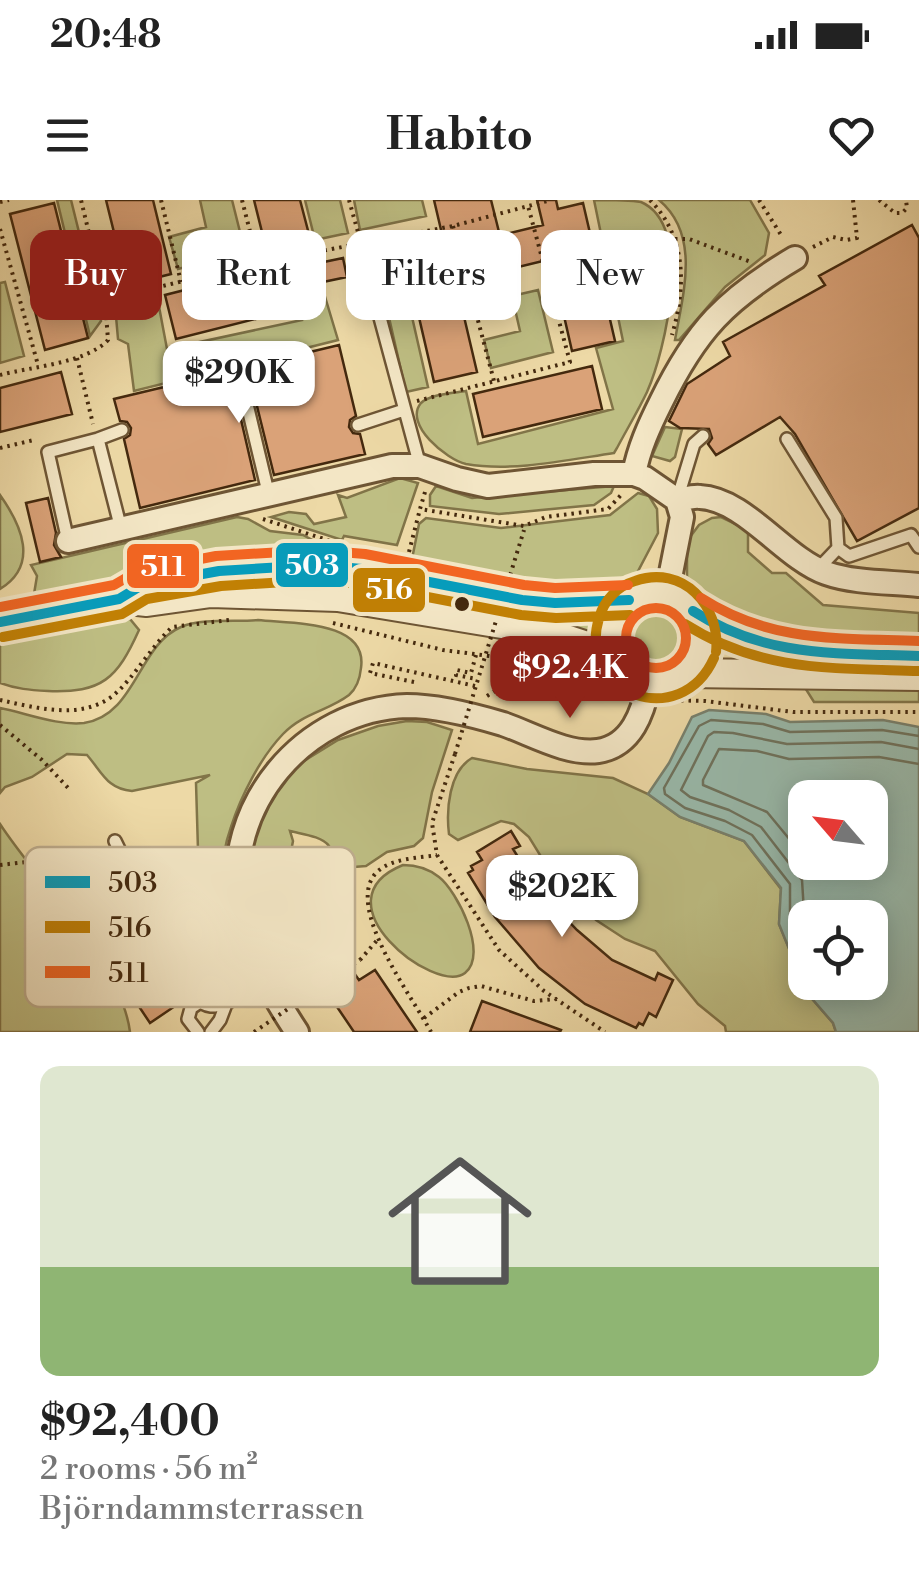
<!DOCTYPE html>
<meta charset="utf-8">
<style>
body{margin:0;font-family:"Libre Bodoni",serif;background:#f2f2f2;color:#222;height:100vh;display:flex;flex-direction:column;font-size:38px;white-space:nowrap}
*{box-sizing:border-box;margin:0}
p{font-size:32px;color:#767676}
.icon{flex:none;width:55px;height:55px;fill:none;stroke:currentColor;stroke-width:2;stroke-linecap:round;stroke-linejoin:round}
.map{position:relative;height:832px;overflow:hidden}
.drawer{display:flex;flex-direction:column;background:#fff;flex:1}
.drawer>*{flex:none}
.hud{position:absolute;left:30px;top:30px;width:860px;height:90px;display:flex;gap:20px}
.needle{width:65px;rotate:298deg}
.buttons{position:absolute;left:788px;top:580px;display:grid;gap:20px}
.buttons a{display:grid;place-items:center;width:100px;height:100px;border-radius:20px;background:#fff;box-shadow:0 5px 25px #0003;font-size:50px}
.price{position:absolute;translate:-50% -85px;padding:0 22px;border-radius:20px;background:#fff;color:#222;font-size:32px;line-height:65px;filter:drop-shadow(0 2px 5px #0008)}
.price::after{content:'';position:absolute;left:50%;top:60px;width:30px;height:22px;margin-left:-15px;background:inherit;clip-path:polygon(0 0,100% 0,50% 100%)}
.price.active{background:#8f2418;color:#fff}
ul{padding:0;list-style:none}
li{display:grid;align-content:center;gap:20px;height:530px;padding:0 40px}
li+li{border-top:2px solid #e0e0e0}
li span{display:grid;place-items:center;height:310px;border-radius:20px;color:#555}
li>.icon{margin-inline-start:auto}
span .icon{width:180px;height:180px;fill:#fffc;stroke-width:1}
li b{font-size:42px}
.chip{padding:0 35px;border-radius:20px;background:#fff;box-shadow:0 5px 25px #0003;font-size:35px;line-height:90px}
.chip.active{background:#8f2418;color:#fff}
.status{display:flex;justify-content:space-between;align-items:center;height:70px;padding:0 50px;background:#fff;direction:ltr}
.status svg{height:28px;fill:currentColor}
header{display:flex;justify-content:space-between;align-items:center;height:130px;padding:0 40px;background:#fff;font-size:45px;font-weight:800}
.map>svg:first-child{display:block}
</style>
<div class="status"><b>20:48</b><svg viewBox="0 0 49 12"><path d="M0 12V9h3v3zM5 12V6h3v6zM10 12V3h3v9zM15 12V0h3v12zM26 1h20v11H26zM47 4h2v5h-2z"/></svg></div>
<header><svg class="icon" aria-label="menu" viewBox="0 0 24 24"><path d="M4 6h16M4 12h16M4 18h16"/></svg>Habito<svg class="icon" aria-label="heart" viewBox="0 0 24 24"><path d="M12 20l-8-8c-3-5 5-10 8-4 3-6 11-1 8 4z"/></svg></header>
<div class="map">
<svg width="919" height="832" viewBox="0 0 919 832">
<rect width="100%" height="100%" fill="#edd9a6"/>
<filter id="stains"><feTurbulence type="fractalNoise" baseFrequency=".002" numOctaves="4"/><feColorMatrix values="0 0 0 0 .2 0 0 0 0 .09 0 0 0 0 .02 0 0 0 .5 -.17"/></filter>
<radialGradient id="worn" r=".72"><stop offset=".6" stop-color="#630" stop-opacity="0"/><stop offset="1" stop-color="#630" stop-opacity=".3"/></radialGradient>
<!-- green -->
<path fill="#bebe83" stroke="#817448" stroke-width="2.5" d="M57 0H71L101 121 90 136Z
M200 0H232L245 52 178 69 169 37 206 27Z
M305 0H340L348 33 315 40Z
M354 0H422L426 16 360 30Z
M594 0C608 0 628 0 641 2 695 25 665 152 647 192 638 211 627 229 617 248L614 253C567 260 513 272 466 264 447 260 403 224 421 203 430 194 454 193 466 191L478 244 613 209 596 148 623 141Z
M659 0H750L769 33 765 55 725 87 679 140H675C683 94 701 35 659 0Z
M394 38 428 187 406 192 372 43Z
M495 52 505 92 478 99 468 59Z
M314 60 338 140 134 191 128 144 118 139 115 105 157 96 167 149 302 120 290 64Z
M5 82 24 156 0 163V83Z
M538 90 553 152 491 168 484 140 520 131 512 96Z
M665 227 682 229 675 257 670 261 652 256Z
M400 278 418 283 397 345 344 336 342 340 271 317 289 312 306 314 314 324 346 317 338 295 347 298Z
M436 286 472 298 614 286 611 293 594 305 499 314 430 306V295Z
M638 293 649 296 657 309 658 333 637 373 621 382 576 389 519 385 460 366 412 359 419 324 426 318 501 328 610 315Z
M0 295C22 326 39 365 0 389Z
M237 317 248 319 270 331 303 335 338 354 186 364 34 394 37 376 31 365Z
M721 317 748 330V352L772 373H786L823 405 919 413V443L753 434 702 404 687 377V341L699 325 712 318Z
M606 410 600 441 572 429V412Z
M626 441a31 31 0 1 1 62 0a31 31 0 1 1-62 0Z
M98 418 130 419 139 430C117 479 102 493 48 491 30 490 16 489 0 483V436L8 431Z
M258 420C292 424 368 420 361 468 360 478 356 489 349 495 328 511 303 513 283 534 260 558 241 596 231 627 219 661 219 698 228 733 232 748 241 761 240 777 231 794 213 802 197 790L187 765 218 758 198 650 196 583 210 575 132 591C107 589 102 572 87 555L67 554 32 577 5 587 0 593V508C26 513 58 526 84 523 136 515 138 445 181 427 202 418 236 422 258 420Z
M919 482V502H814L802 483Z
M407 521 427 522 452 530 432 592 423 638 414 646 387 652 366 666 341 668C334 661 335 653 329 646 322 636 301 634 290 631L293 641 289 662 274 660 272 689 276 718 263 752 254 736 246 657 271 593 299 564 338 540 378 526Z
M472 558 527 569 613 578 648 594 680 617 744 641 781 689 779 724 808 794 833 823 836 832H726L725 826 698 804 655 751 625 739 596 720 548 668 529 637 514 624 501 621 458 640 449 634C446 610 449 571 472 558Z
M0 624C36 680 122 765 130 832H0Z
M403 665C416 665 429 669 439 677 457 691 489 754 465 773 435 796 314 701 403 665Z"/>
<!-- water -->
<path fill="#99baac" stroke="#77806d" stroke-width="2.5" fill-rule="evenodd" d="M709 510 766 514 790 522 883 520 919 527V832H836L833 823 808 794 785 739 779 724 781 688 744 641 680 617 648 594 669 563 692 517ZM805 598H870V662H805ZM805 718H870V782H805Z"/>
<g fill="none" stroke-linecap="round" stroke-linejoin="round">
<!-- shore -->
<path stroke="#6e725d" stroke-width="2.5" d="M805 658 767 612 703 585V580L719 549 757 551 789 559 879 557 919 564
M805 728 802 680 761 627 729 610 690 597 681 590 708 536 714 532 733 533 787 544 881 542 919 549
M805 757 790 723V684L752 635 725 621 685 608 665 594 664 588 699 526 711 520 763 524 790 532 882 530 919 536"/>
</g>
<!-- building -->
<path fill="#daa278" stroke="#44290e" stroke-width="2.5" d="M106 0H153L171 74 127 85Z
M254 0H300L311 42 267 52Z
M434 0H491L502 44 450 57 477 172 434 182 402 44 442 34Z
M537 0H556L558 9 583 3 615 141 572 151 551 59 510 69 502 35 543 25Z
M54 3 88 138 45 150 10 14Z
M912 25 919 38V308L857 341 795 234 780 217 716 255 708 244 712 238 709 229 680 228 669 221 687 184 730 156 723 142 825 85 819 76Z
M343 58 347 77 323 82 319 63Z
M284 65 295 109 176 139 165 95Z
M339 145 356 216 350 220 349 227 353 233 360 234 365 254 274 275 254 194 249 187H242L236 198 255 280 140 308 124 239 130 235 131 228 127 222 120 221 114 199Z
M592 166 602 209 483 237 473 194Z
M61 172 72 214 0 232V188Z
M48 298 56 333 54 345 61 357 40 362 26 303Z
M511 631 520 646 513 649 538 689 577 730 612 760 655 780 658 773 673 780 656 817 649 813 643 825 639 823 636 828 585 804 539 768 495 717 468 673 473 670 471 666 482 660 477 652Z
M152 739 161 762 184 800 150 823 112 766Z
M375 770 400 807 417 832H354L327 792 354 773 359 780Z
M482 801 561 830 560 832H470Z"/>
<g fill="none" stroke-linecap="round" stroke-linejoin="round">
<!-- service casing -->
<g stroke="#6e5534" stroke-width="16">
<path id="service" d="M365 62 420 266
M245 196 269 296
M358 225 404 210
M98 239 122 230
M787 239 836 318 838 348
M677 300 694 244 703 236
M68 341 48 252 98 239 121 329
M818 369 838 348 849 356 911 335 919 347
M115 641 183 781C189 792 197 804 211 806 229 808 292 767 310 756L306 667
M308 723 329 720C360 735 348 761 318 762L310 756
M198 832 188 819 191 808 200 802
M211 832 220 820 226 804"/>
</g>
<!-- minor casing -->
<g stroke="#6e5534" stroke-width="28">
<path id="minor" d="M634 274C639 248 649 226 661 202 696 130 726 99 795 58
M677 300C684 299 693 296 700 297 745 299 784 358 826 373 854 383 890 382 919 385
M68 341 392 266H420L457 279 488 286 594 274H634L645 278 677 300 682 317 667 393
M297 832C273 796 247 751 240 708 222 607 304 509 407 506 438 506 473 515 503 524 532 534 567 555 598 551 632 546 643 512 649 483"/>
</g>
<!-- tertiary casing -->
<g stroke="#6e5534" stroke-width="32">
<path id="tertiary" d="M146 384C203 374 262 362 320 365 389 369 455 391 523 400 558 405 593 400 629 400
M610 438a46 46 0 1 1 92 0a46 46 0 1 1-92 0Z
M693 411C759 462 839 452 919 456
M0 422 119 399 147 402 211 393 338 397 538 430 590 447 619 466
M686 473 919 476"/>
</g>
<!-- path -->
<path stroke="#44290e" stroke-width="4" stroke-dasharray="2.5 5" stroke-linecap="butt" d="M161 0 181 82
M242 0 258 63
M349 0 361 43
M650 0C687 38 686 87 672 135
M759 0 783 38
M879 0 895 13H902L907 8 906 0
M0 2 9 0
M453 26 494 181
M0 29 38 165
M675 39H689L751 62
M813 47 833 37 846 40 857 38 853 0
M105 100 258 63 453 26 551 0
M77 158 93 224
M0 175C30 167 87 163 108 140L105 100 81 0
M417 201 570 162 528 6
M0 248 34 240
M425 292 420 309 524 326 546 317 608 309 621 295
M263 319 330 341
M409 352 420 309
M333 423 443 450 559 465
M476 455 471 473 457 470 456 475 477 479
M414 482 370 473 373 463 475 486
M487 496 498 489 506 460
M0 500C37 508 83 521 115 494 136 475 151 447 172 427L229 420
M666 500 705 501 793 512H919
M0 525 42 560 71 591
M455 554 432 623 437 655 499 750 544 791 605 832
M0 665 61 658 71 671
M360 760 379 738
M424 818 459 792 469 788 481 786 534 801 557 799
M431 832C414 799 341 704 378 671 393 658 419 658 437 655"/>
<!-- service -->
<use href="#service" stroke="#f3e6c5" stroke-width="11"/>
<!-- minor -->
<use href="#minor" stroke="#f3e6c5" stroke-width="22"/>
<!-- tertiary -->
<use href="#tertiary" stroke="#f3e6c5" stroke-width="28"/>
<!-- path-bridge -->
<path stroke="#44290e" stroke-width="4" stroke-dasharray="2.5 5" stroke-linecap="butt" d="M455 554 524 330
M254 832 360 760"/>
<!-- bus-1 casing -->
<g stroke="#f3e6c5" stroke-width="18">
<path id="bus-1" d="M693 411C766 458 836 453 919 456
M0 422 119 399 142 385 219 371 317 365 362 369 522 400 555 403 629 400"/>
</g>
<!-- bus-2 casing -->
<g stroke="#f3e6c5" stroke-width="18">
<path id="bus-2" d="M685 424C760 472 832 468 919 471
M3 437 122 414 147 399 221 386 317 380 360 384 521 415 556 418 630 415
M714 458C681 532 576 495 599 418 604 400 618 386 635 381 683 364 721 406 716 452"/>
</g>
<!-- bus-3 casing -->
<g stroke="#f3e6c5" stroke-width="18">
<path id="bus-3" d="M701 398C771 443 839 438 919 441
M0 407 114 385 138 371 216 356 316 350 365 354 524 385 555 388 628 385
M626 438a30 30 0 1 1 60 0a30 30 0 1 1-60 0Z"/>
</g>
<!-- bus-1 -->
<use href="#bus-1" stroke="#079cbb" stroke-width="10"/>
<!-- bus-2 -->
<use href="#bus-2" stroke="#c18004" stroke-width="10"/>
<!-- bus-3 -->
<use href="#bus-3" stroke="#f26522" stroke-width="10"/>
</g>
<!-- markers -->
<circle fill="#44290e" stroke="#f3e6c5" stroke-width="4" cx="462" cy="404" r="9"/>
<!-- legend -->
<rect x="25" y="647" width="330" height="160" rx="15" fill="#f3e6c5" stroke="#bead8e" stroke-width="2.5"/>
<rect x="45" y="676" width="45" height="12" fill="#079cbb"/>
<rect x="45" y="721" width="45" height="12" fill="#c18004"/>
<rect x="45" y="766" width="45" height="12" fill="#f26522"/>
<g font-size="28" fill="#44290e">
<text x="108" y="692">503</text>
<text x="108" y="737">516</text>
<text x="108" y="782">511</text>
</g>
<g stroke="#f3e6c5" stroke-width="4">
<rect x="274" y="341" width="76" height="48" rx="10" fill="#079cbb"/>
<rect x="125" y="342" width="76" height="48" rx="10" fill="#f26522"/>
<rect x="351" y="366" width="76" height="48" rx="10" fill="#c18004"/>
</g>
<g font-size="28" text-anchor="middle" font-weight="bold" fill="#fff">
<text x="312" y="375">503</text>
<text x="163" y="376">511</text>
<text x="389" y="399">516</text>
</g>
<rect width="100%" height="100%" filter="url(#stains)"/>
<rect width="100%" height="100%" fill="url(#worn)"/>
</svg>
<div class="buttons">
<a><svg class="needle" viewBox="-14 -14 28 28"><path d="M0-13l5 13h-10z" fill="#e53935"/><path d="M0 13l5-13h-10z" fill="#767676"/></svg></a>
<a><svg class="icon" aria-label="locate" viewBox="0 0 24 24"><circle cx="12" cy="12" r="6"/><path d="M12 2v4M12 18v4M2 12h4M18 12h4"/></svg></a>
</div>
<b class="price" style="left:239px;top:226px">$290K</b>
<b class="price active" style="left:570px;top:521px">$92.4K</b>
<b class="price" style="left:562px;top:740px">$202K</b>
<div class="hud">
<a class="chip active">Buy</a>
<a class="chip">Rent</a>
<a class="chip">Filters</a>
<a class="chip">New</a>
</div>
</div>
<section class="drawer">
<ul>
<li><span style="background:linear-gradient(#dfe7d0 65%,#8fb573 0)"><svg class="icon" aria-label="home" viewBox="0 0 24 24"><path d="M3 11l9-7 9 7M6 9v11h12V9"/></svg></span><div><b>$92,400</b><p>2 rooms · 56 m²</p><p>Björndammsterrassen</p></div></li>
</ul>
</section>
